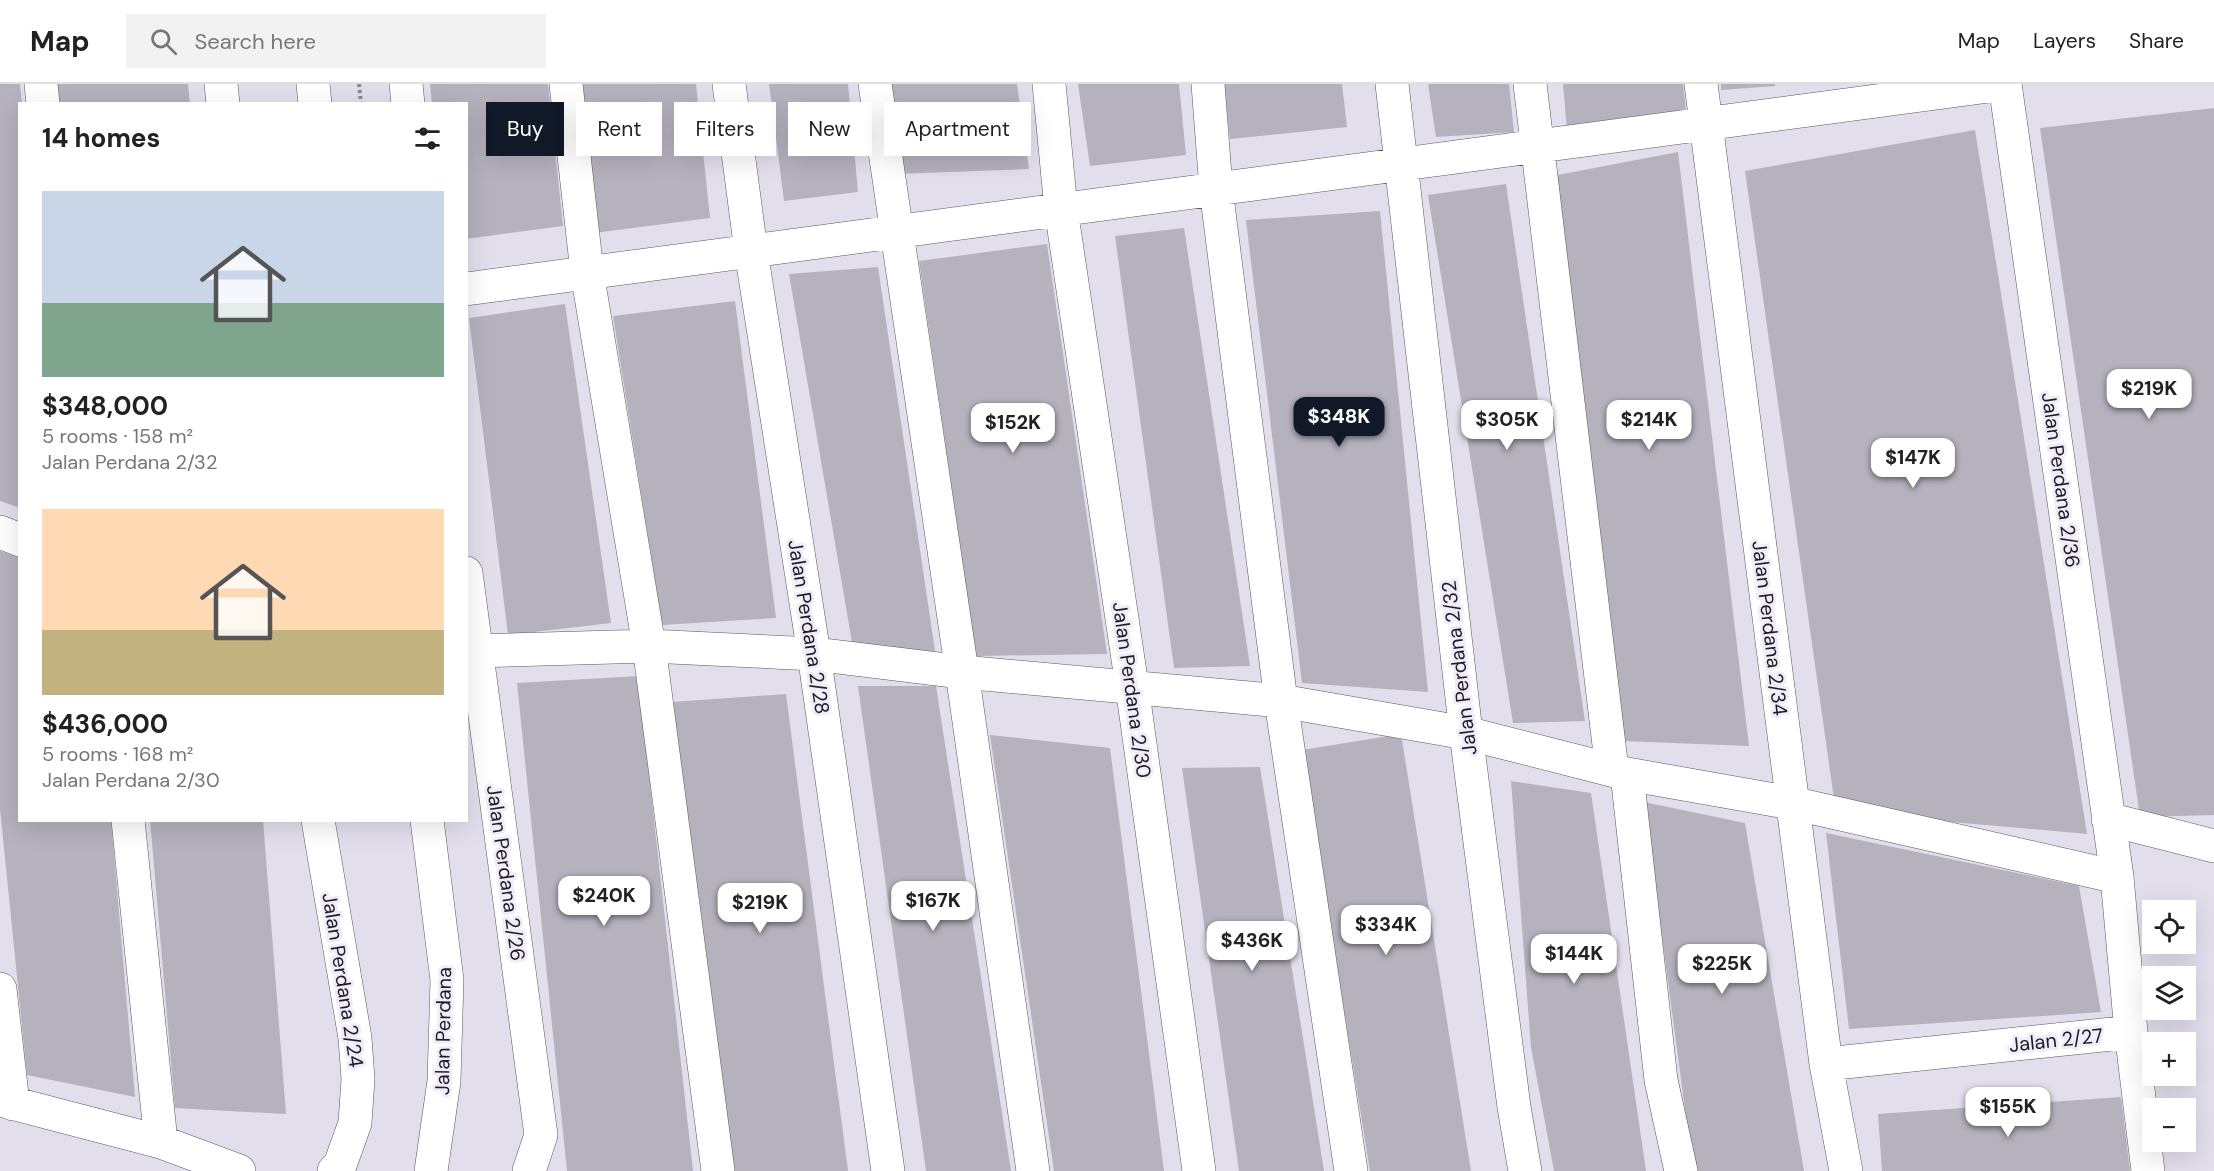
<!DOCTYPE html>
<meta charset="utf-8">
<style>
body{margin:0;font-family:"DM Sans",sans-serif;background:#f2f2f2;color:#222;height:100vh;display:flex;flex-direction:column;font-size:22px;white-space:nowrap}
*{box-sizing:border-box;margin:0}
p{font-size:20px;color:#767676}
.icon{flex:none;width:33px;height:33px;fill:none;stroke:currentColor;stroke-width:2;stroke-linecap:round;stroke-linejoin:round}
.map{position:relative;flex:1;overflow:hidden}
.details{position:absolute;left:18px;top:18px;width:450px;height:720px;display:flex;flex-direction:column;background:#fff;border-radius:0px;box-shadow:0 6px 24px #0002}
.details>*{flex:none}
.banner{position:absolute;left:486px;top:18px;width:570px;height:54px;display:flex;gap:12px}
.fabs{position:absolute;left:2142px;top:816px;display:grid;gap:12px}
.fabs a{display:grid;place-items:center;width:54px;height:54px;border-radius:0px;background:#fff;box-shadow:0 6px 24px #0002;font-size:30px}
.price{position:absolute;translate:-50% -51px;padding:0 14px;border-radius:12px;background:#fff;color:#222;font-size:20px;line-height:39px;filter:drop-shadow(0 2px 3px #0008)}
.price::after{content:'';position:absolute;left:50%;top:36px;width:18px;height:14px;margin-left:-9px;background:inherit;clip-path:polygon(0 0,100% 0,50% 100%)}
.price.on{background:#111827;color:#fff}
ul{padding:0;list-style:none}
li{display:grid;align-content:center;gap:12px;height:318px;padding:0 24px}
li span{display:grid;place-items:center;height:186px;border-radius:0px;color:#555}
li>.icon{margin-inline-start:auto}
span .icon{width:108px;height:108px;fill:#fffc;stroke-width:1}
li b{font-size:26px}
h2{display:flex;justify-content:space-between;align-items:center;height:72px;padding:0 24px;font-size:26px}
.pill{padding:0 21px;border-radius:0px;background:#fff;box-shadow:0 6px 24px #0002;font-size:21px;line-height:54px}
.pill.on{background:#111827;color:#fff}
header{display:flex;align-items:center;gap:36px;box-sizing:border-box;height:84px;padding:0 30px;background:#fff;border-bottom:2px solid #e0e0e0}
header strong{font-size:28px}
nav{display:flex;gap:33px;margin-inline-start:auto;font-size:21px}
.search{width:420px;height:54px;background:#f2f2f2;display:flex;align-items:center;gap:15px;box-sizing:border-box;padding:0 21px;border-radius:0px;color:#767676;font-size:22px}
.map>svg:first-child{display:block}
</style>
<header>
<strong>Map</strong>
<div class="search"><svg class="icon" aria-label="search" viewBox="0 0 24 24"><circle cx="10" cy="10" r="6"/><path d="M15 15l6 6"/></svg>Search here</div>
<nav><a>Map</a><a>Layers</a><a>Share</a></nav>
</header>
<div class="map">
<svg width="2214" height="1087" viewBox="0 0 2214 1087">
<rect width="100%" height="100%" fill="#e3deec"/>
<!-- building -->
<path fill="#b5b1bd" d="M0 0H20L22 20H20V424L0 417Z
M52 0H188L190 20H54Z
M430 0H548L563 142 466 155V20H432Z
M579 0H696L710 134 594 149Z
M769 0H848L858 108 784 117Z
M888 0H1017L1029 85 896 90Z
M1078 0H1179L1186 71 1090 82Z
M1224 0H1342L1347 43 1230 55Z
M1428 0H1509L1514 48 1436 53Z
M1563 0H1683L1686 27 1567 46Z
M1721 0H1775V2L1721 6Z
M2214 24V731L2140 733 2040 44Z
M1975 46 2087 750 1952 738 1835 722 1745 87Z
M1678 68 1749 662 1623 657 1547 93Z
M1506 100 1585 637 1513 639 1428 111Z
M1380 127 1428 608 1302 599 1246 136Z
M1184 144 1250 582 1174 584 1115 152Z
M1047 160 1107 570 976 572 919 177Z
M878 183 935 567 853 564 789 190Z
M735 217 776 534 662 541 613 232Z
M565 220 611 539 508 551 469 234Z
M0 467 20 474V736H111L135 1013 27 991 0 725Z
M638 592 693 1087H567L517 599Z
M858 602H936L1011 1087H926Z
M786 610 848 1087H733L672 618Z
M1401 650 1471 1087H1370L1302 666Z
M990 651 1110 664 1164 1087H1054Z
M1260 683 1324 1087H1239L1182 684Z
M1511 697 1591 709 1646 1087H1554L1531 963Z
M1644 718 1745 739 1804 1087H1696L1687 1040Z
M150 736H263L286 1030 175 1024Z
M1826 749 2079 802 2101 928 1849 945Z
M2121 1013 2130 1087H1882L1878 1030Z"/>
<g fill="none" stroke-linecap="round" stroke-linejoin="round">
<!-- minor casing -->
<g stroke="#595661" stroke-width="34">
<path id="minor" d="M41 0 43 20
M221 0 223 20
M313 0 315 20
M406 0 408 20
M566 0 587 188 649 562 718 1087
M729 0 751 167 814 570 888 1087
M875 0 962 588 1033 1087
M1049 0 1061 125 1132 602 1199 1087
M1208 0 1216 105 1281 617 1351 1087
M1392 0 1466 649 1514 1023 1525 1087
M1530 0 1612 686
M1701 0 1826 980 1846 1087
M466 205 2004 0
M0 448 20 456
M466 489 541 1051 529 1087
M477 567 649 562 814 570 962 588 1281 617 1466 649 1627 690 1792 719 2117 793
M1627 690 1661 996 1681 1087
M2108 735 2214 762
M128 736 161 1058
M318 736 355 954 358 995 355 1039 340 1081 334 1087
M427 736 447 896 444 997 431 1087
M0 905 13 1020
M2131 948 2148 1087
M1826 980 2131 948 2117 793 2005 0
M0 1016 161 1058 239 1087"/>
</g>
<!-- path -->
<path stroke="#8a8690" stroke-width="4" stroke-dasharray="3 3" stroke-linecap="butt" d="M359 0 361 20"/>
<!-- minor -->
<use href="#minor" stroke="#fff" stroke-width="33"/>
</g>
<g text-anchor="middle" stroke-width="6" stroke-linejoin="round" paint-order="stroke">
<!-- street labels -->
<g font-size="20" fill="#1e1c21" stroke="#f0ecf9">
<text transform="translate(2061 396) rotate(82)" y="7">Jalan Perdana 2/36</text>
<text transform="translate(809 543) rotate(81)" y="7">Jalan Perdana 2/28</text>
<text transform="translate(1770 544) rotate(83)" y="7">Jalan Perdana 2/34</text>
<text transform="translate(1459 584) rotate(-97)" y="7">Jalan Perdana 2/32</text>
<text transform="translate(1132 606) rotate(82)" y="7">Jalan Perdana 2/30</text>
<text transform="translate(506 789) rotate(82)" y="7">Jalan Perdana 2/26</text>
<text transform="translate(343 896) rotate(81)" y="7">Jalan Perdana 2/24</text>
<text transform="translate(443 947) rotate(-89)" y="7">Jalan Perdana</text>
<text transform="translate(2056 956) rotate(-6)" y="7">Jalan 2/27</text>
</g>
</g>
</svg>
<div class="fabs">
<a><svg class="icon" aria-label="locate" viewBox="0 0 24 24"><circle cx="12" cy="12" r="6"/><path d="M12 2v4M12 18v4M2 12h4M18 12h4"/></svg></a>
<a><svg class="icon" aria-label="layers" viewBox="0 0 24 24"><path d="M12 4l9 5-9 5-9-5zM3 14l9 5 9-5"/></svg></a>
<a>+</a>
<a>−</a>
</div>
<b class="price" style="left:2149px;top:336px">$219K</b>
<b class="price on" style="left:1339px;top:364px">$348K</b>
<b class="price" style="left:1507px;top:367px">$305K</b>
<b class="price" style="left:1649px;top:367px">$214K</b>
<b class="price" style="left:1013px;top:370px">$152K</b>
<b class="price" style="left:1913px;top:405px">$147K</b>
<b class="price" style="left:604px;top:843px">$240K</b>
<b class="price" style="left:933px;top:848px">$167K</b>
<b class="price" style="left:760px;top:850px">$219K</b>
<b class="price" style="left:1386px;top:872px">$334K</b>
<b class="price" style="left:1252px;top:888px">$436K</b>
<b class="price" style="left:1574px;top:901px">$144K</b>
<b class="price" style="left:1722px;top:911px">$225K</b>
<b class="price" style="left:2008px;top:1054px">$155K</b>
<div class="banner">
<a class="pill on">Buy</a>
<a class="pill">Rent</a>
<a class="pill">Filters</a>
<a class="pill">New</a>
<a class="pill">Apartment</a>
</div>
<section class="details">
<h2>14 homes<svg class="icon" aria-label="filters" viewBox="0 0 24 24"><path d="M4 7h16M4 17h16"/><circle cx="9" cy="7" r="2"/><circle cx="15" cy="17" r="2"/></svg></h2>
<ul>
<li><span style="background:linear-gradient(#c9d6e8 60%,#7fa58c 0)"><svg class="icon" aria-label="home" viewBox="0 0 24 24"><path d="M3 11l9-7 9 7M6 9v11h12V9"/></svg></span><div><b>$348,000</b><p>5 rooms · 158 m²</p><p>Jalan Perdana 2/32</p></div></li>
<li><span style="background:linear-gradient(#ffd9b3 65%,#c2b280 0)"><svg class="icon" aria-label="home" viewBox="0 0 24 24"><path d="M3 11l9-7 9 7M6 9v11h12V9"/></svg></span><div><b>$436,000</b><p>5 rooms · 168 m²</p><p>Jalan Perdana 2/30</p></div></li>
</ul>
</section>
</div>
